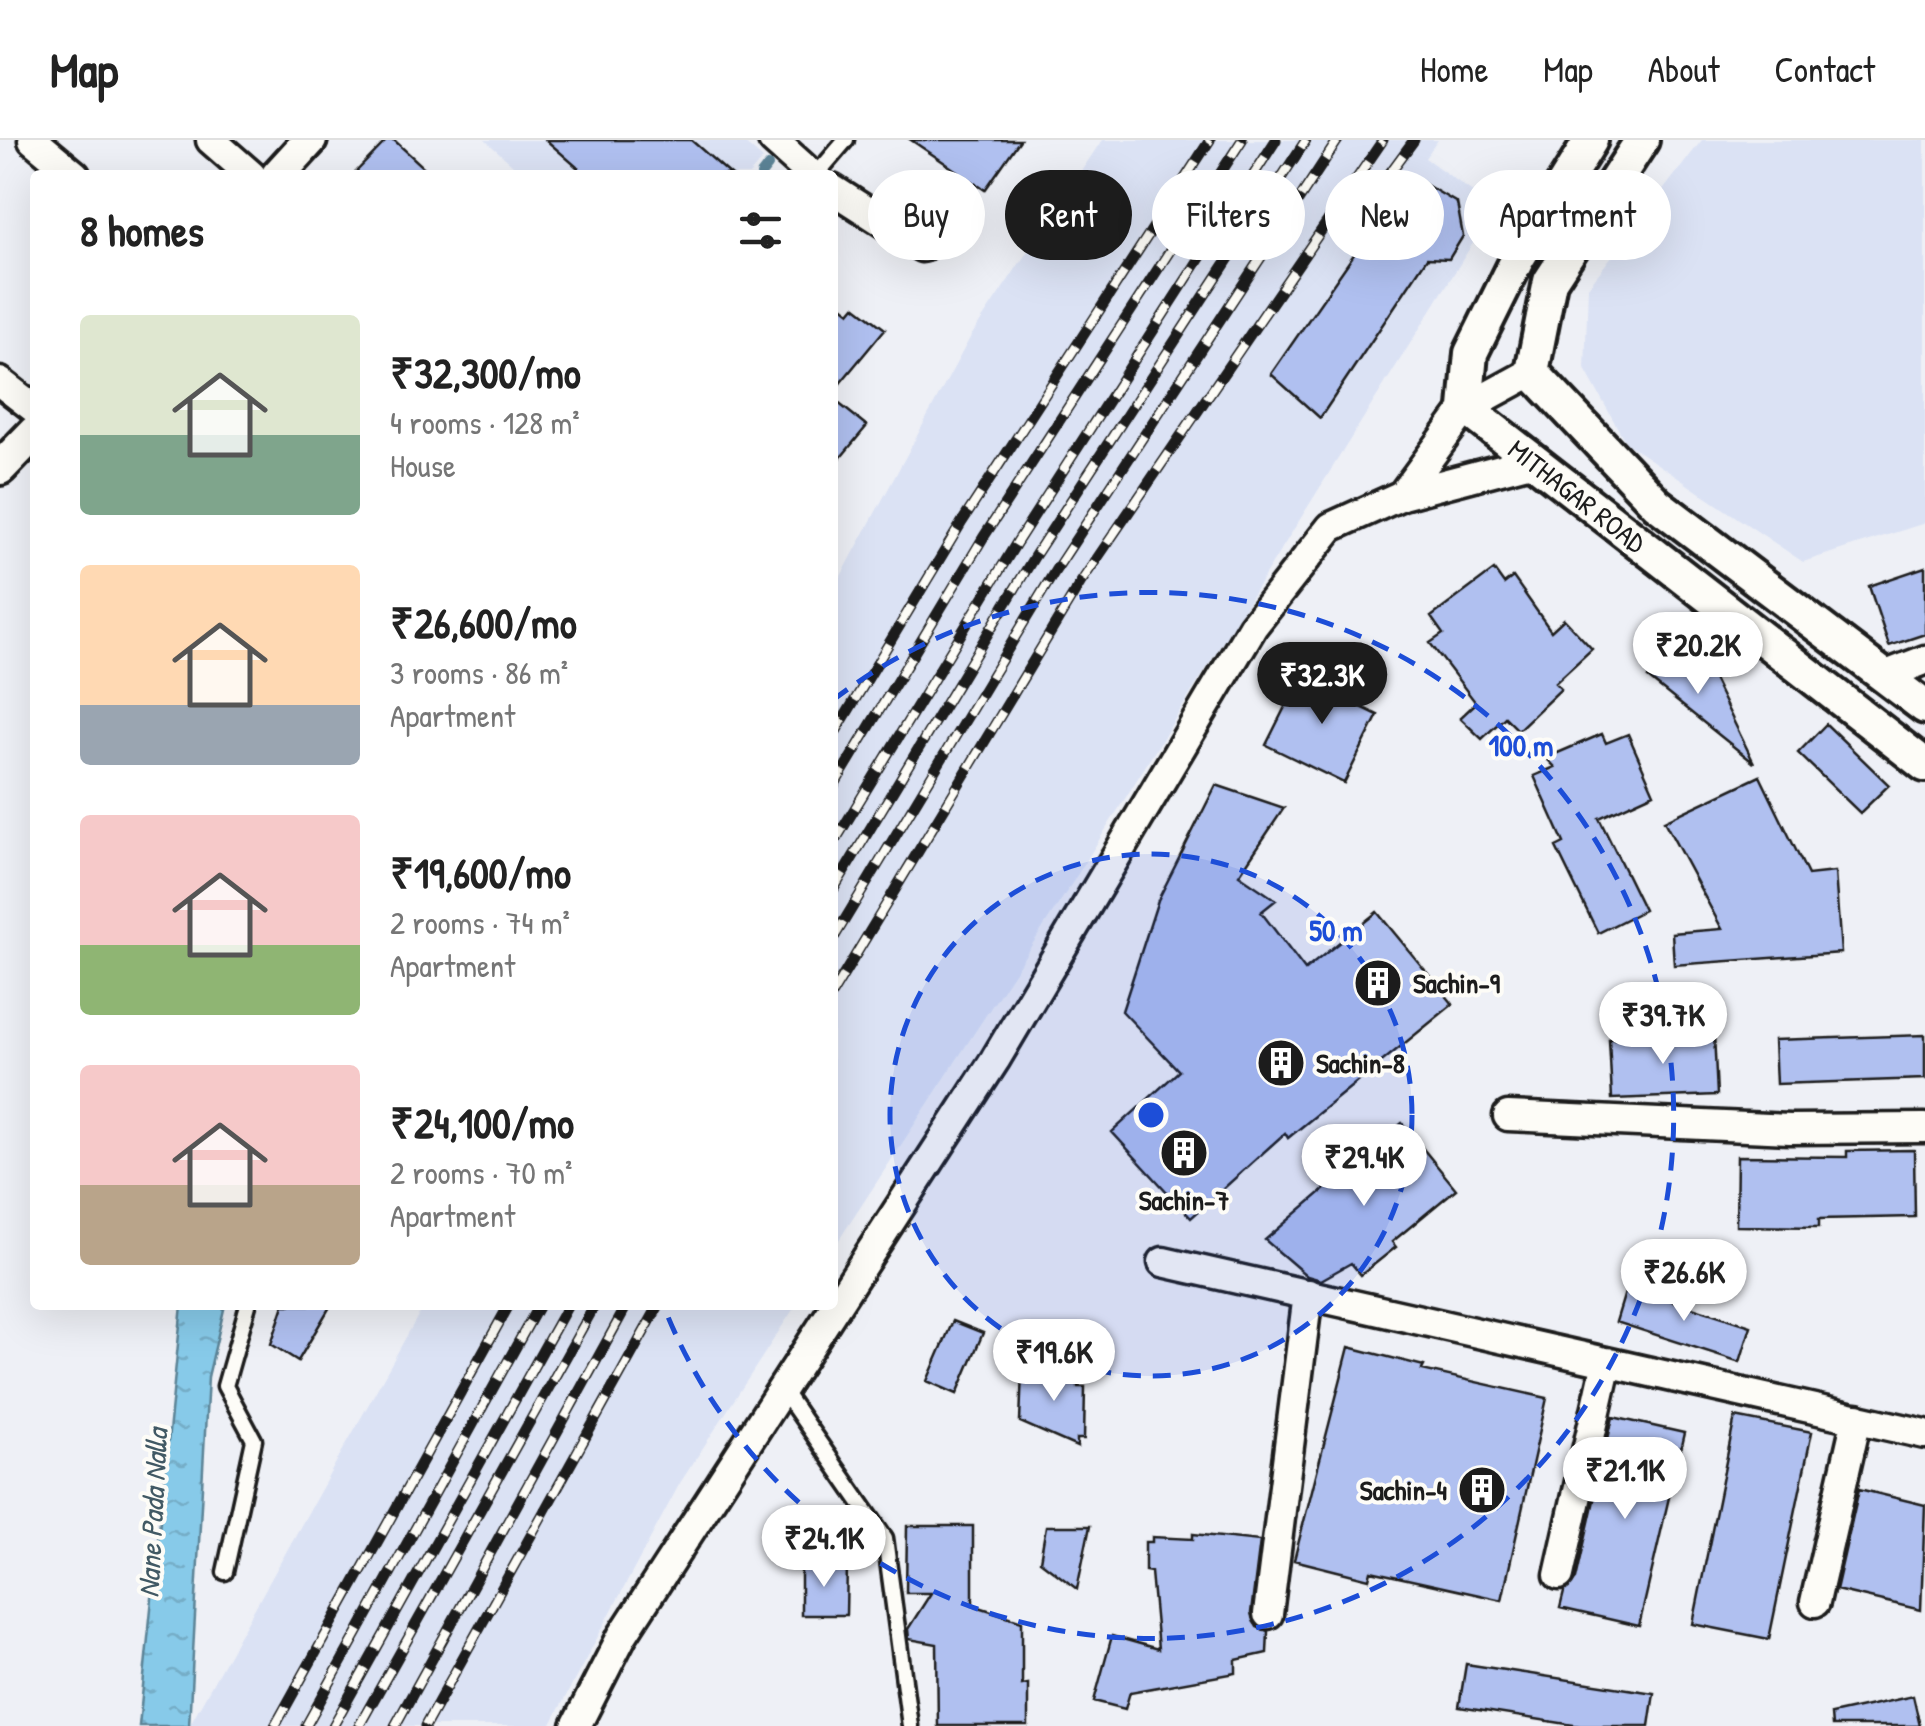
<!DOCTYPE html>
<meta charset="utf-8">
<style>
body{margin:0;font-family:"Patrick Hand",sans-serif;background:#f2f2f2;color:#222;height:100vh;display:flex;flex-direction:column;font-size:38px;white-space:nowrap}
*{box-sizing:border-box;margin:0}
p{font-size:32px;color:#767676}
.icon{flex:none;width:55px;height:55px;fill:none;stroke:currentColor;stroke-width:2;stroke-linecap:round;stroke-linejoin:round}
.map{position:relative;flex:1;overflow:hidden}
.panel{position:absolute;left:30px;top:30px;width:808px;height:1140px;display:flex;flex-direction:column;background:#fff;border-radius:10px;box-shadow:0 10px 40px #0002}
.panel>*{flex:none}
.banner{position:absolute;left:868px;top:30px;width:908px;height:90px;display:flex;gap:20px}
.price{position:absolute;translate:-50% -85px;padding:0 22px;border-radius:35px;background:#fff;color:#222;font-size:32px;line-height:65px;filter:drop-shadow(0 2px 5px #0008)}
.price::after{content:'';position:absolute;left:50%;top:60px;width:30px;height:22px;margin-left:-15px;background:inherit;clip-path:polygon(0 0,100% 0,50% 100%)}
.price.selected{background:#1c1c1c;color:#fff}
ul{padding:0;list-style:none}
li{display:flex;align-items:center;gap:30px;height:250px;padding:0 50px}
li span{display:grid;place-items:center;flex:none;width:280px;height:200px;border-radius:10px;color:#555}
li>.icon{margin-inline-start:auto}
span .icon{width:120px;height:120px;fill:#fffc;stroke-width:1}
li b{font-size:42px}
h2{display:flex;justify-content:space-between;align-items:center;height:120px;padding:0 50px;font-size:42px}
.tag{padding:0 35px;border-radius:45px;background:#fff;box-shadow:0 10px 40px #0002;font-size:35px;line-height:90px}
.tag.selected{background:#1c1c1c;color:#fff}
header{display:flex;align-items:center;gap:60px;box-sizing:border-box;height:140px;padding:0 50px;background:#fff;border-bottom:2px solid #e0e0e0}
header strong{font-size:48px}
nav{display:flex;gap:55px;margin-inline-start:auto;font-size:35px}
.map>svg:first-child{display:block}
</style>
<header>
<strong>Map</strong>
<nav><a>Home</a><a>Map</a><a>About</a><a>Contact</a></nav>
</header>
<div class="map">
<svg width="1925" height="1586" viewBox="0 0 1925 1586">
<defs>
<pattern id="water-ripples" width="26" height="14" patternUnits="userSpaceOnUse" patternTransform="scale(2.5)"><rect width="26" height="14" fill="#87cae9"/><path d="M2 4q2-2 4 0t4 0M15 11q2-2 4 0t4 0" fill="none" stroke="#74adc7"/></pattern>
</defs>
<rect width="100%" height="100%" fill="#eef0f6"/>
<filter id="ink" filterUnits="userSpaceOnUse"><feTurbulence type="fractalNoise" baseFrequency=".01" numOctaves="2"/><feDisplacementMap in="SourceGraphic" scale="20" xChannelSelector="R" yChannelSelector="G"/><feConvolveMatrix kernelMatrix="1 2 1 2 8 2 1 2 1" color-interpolation-filters="sRGB"/></filter>
<g filter="url(#ink)">
<!-- built -->
<path fill="#dbe2f4" d="M485 0H741L763 19 749 35H524Z
M1102 0H1438L1425 18 1495 68 1069 748 833 1109V451L971 196Z
M1702 0H1925V383L1803 422 1626 303 1585 229 1588 147Z
M424 1165H796L680 1343 550 1586H189Z"/>
<!-- water -->
<path fill="url(#water-ripples)" stroke="#5c8497" stroke-width="2.5" d="M182 1165H225L208 1237 189 1586H139Z"/>
<g fill="none" stroke-linecap="round" stroke-linejoin="round">
<!-- stream -->
<path stroke="#5c8497" stroke-width="10" d="M761 35 768 26"/>
</g>
<!-- building -->
<path fill="#b0c0f0" stroke="#1c1c1c" stroke-width="2.5" d="M387 0H394L432 35H353Z
M546 0H691L731 35H586Z
M911 0H1020L985 50Z
M1409 35 1457 63 1463 96 1449 119 1427 118 1320 278 1271 234Z
M832 158 850 172 855 166 885 189 832 253Z
M832 258 867 286 832 328Z
M1925 427V494L1889 506 1869 446Z
M1494 430 1504 444 1513 437 1551 491 1564 479 1592 509 1555 543 1561 549 1518 590 1505 577 1482 599 1460 578 1476 563 1430 503 1443 494 1431 477Z
M1675 513 1712 537 1754 623 1648 538 1666 516 1671 520Z
M1305 527 1333 540 1328 551 1378 575 1344 643 1266 605Z
M1826 584 1889 645 1860 673 1798 613Z
M1602 594 1606 603 1628 594 1654 653 1599 678 1644 770 1598 793 1556 707 1564 703 1534 636 1555 627 1546 618Z
M1760 636 1808 735 1835 732 1841 813 1674 825 1672 793 1722 789 1664 681Z
M1216 645 1284 668 1239 735 1276 760 1261 772 1305 830 1377 772 1453 864 1288 998 1285 993 1191 1078 1112 992 1179 931 1122 871 1158 760Z
M1714 894 1717 955 1612 959 1609 899Z
M1925 895V939L1776 944 1774 900Z
M1402 983 1456 1049 1392 1102 1396 1107 1361 1135 1351 1123 1321 1140 1307 1136 1265 1100Z
M1914 1010 1915 1077 1819 1079V1087L1736 1086 1737 1016 1847 1017V1011Z
M1627 1146 1751 1186 1740 1222 1616 1182Z
M284 1165H331L298 1221 271 1204Z
M953 1181 983 1193 957 1254 927 1241Z
M1349 1207 1424 1226 1422 1230 1547 1258 1502 1460 1371 1431 1369 1439 1294 1420Z
M1022 1230 1078 1231V1247H1085L1084 1299H1077V1307L1020 1282Z
M1613 1277 1684 1293 1639 1486 1560 1468 1564 1452 1576 1439Z
M1735 1277 1812 1292 1769 1499 1693 1484Z
M1859 1349 1925 1365 1921 1470 1836 1450Z
M907 1386H973V1465L1022 1481V1545L1028 1544V1586H938L937 1504 909 1499 908 1489 931 1453H906Z
M1046 1386H1090L1077 1449 1040 1421Z
M1193 1394 1260 1401 1251 1473 1257 1487 1268 1491 1267 1513 1236 1520V1533L1130 1552 1125 1569 1094 1561 1112 1496 1158 1509 1151 1432 1145 1431V1402H1152V1397L1193 1399Z
M801 1425H847L846 1475H801Z
M1466 1524 1654 1553 1649 1586H1580L1459 1567Z
M1913 1556 1920 1586H1832L1831 1574Z"/>
<g fill="none" stroke-linecap="round" stroke-linejoin="round">
<!-- service casing -->
<g stroke="#1c1c1c" stroke-width="21">
<path id="service" d="M816 35 846 0
M782 1249 885 1398 910 1586
M225 1432 254 1300 225 1246 248 1165"/>
</g>
<!-- minor casing -->
<g stroke="#1c1c1c" stroke-width="35">
<path id="minor" d="M33 0 75 35
M211 0 251 35
M773 0 812 35
M832 49 922 107
M0 242 35 269
M1402 355 1466 268 1532 232
M1886 535 1925 520
M1508 976 1790 989 1925 988
M1163 1122 1925 1294
M1559 1435 1607 1222
M1815 1462 1857 1278
M1268 1474 1308 1154
M576 1586 622 1496 995 920 1253 486 1331 387 1402 355 1531 321"/>
</g>
<!-- tertiary casing -->
<g stroke="#1c1c1c" stroke-width="40">
<path id="tertiary" d="M1591 0 1518 118 1471 213 1466 268 1925 625
M1642 0 1550 141 1532 232 1657 364 1925 567
M278 35 310 0
M0 328 35 292"/>
</g>
<!-- service -->
<use href="#service" stroke="#fdfcf7" stroke-width="14"/>
<!-- minor -->
<use href="#minor" stroke="#fdfcf7" stroke-width="28"/>
<!-- tertiary -->
<use href="#tertiary" stroke="#fdfcf7" stroke-width="32"/>
<!-- rail casing -->
<g stroke="#1c1c1c" stroke-width="11">
<path id="rail" d="M1364 68 1414 0
M832 598 962 382 1210 0
M832 649 983 398 1242 0
M832 706 1017 402 1276 0
M832 752 1034 417 1306 0
M832 801 1055 431 1338 0
M832 854 1081 442 1383 0
M275 1586 509 1165
M306 1586 539 1165
M333 1586 568 1165
M359 1586 595 1165
M395 1586 627 1165
M425 1586 659 1165"/>
</g>
<!-- rail -->
<use href="#rail" stroke="#fdfcf7" stroke-width="8" stroke-dasharray="22" stroke-linecap="butt"/>
</g>
</g>
<!-- distance rings -->
<circle cx="1151" cy="975" r="261" fill="#1d4ed8" fill-opacity=".12"/>
<g fill="none" stroke="#1d4ed8" stroke-width="5" stroke-dasharray="18 12">
<circle cx="1151" cy="975" r="261"/>
<path d="M833 560A523 523 0 1 1 664 1167"/>
</g>
<!-- icons -->
<defs>
<g id="building-disc" transform="scale(2.5)"><circle r="9.5" fill="#1c1c1c" stroke="#fdfcf7"/><path d="M-4-6H4V6H1V3H-1V6H-4ZM-2.5-4.3h1.7v1.8h-1.7ZM.8-4.3h1.7v1.8H.8ZM-2.5-1h1.7V.8h-1.7ZM.8-1h1.7V.8H.8Z" fill="#fff"/></g>
</defs>
<g fill-rule="evenodd">
<use href="#building-disc" x="1378" y="843"/>
<use href="#building-disc" x="1281" y="923"/>
<use href="#building-disc" x="1184" y="1013"/>
<use href="#building-disc" x="1482" y="1350"/>
</g>
<g text-anchor="middle" stroke-width="8" stroke-linejoin="round" paint-order="stroke">
<!-- street labels -->
<g font-size="28" fill="#1c1c1c" stroke="#fdfcf7">
<text transform="translate(1577 356) rotate(38)" y="10">MITHAGAR ROAD</text>
</g>
<!-- poi labels -->
<g font-size="28" font-weight="bold" fill="#1c1c1c" stroke="#fdfcf7" text-anchor="start">
<text x="1413" y="853">Sachin-9</text>
<text x="1316" y="933">Sachin-8</text>
<text x="1184" y="1070" text-anchor="middle">Sachin-7</text>
<text x="1447" y="1360" text-anchor="end">Sachin-4</text>
</g>
<!-- water labels -->
<g font-size="30" font-style="italic" fill="#415964" stroke="#fdfcf7">
<text transform="translate(153 1373) rotate(-87)" y="10">Nane Pada Nalla</text>
</g>
</g>
<circle cx="1151" cy="975" r="15" fill="#1d4ed8" stroke="#fdfcf7" stroke-width="5"/>
<g font-size="30" text-anchor="middle" font-weight="bold" fill="#1d4ed8" stroke="#fdfcf7" stroke-width="8" stroke-linejoin="round" paint-order="stroke">
<text x="1521" y="616">100 m</text>
<text x="1336" y="801">50 m</text>
</g>
</svg>
<b class="price" style="left:1698px;top:557px">₹20.2K</b>
<b class="price selected" style="left:1322px;top:587px">₹32.3K</b>
<b class="price" style="left:1663px;top:927px">₹39.7K</b>
<b class="price" style="left:1364px;top:1069px">₹29.4K</b>
<b class="price" style="left:1684px;top:1184px">₹26.6K</b>
<b class="price" style="left:1054px;top:1264px">₹19.6K</b>
<b class="price" style="left:1625px;top:1382px">₹21.1K</b>
<b class="price" style="left:824px;top:1450px">₹24.1K</b>
<div class="banner">
<a class="tag">Buy</a>
<a class="tag selected">Rent</a>
<a class="tag">Filters</a>
<a class="tag">New</a>
<a class="tag">Apartment</a>
</div>
<section class="panel">
<h2>8 homes<svg class="icon" aria-label="filters" viewBox="0 0 24 24"><path d="M4 7h16M4 17h16"/><circle cx="9" cy="7" r="2"/><circle cx="15" cy="17" r="2"/></svg></h2>
<ul>
<li><span style="background:linear-gradient(#dfe7d0 60%,#7fa58c 0)"><svg class="icon" aria-label="home" viewBox="0 0 24 24"><path d="M3 11l9-7 9 7M6 9v11h12V9"/></svg></span><div><b>₹32,300/mo</b><p>4 rooms · 128 m²</p><p>House</p></div></li>
<li><span style="background:linear-gradient(#ffd9b3 70%,#9aa5b1 0)"><svg class="icon" aria-label="home" viewBox="0 0 24 24"><path d="M3 11l9-7 9 7M6 9v11h12V9"/></svg></span><div><b>₹26,600/mo</b><p>3 rooms · 86 m²</p><p>Apartment</p></div></li>
<li><span style="background:linear-gradient(#f6c9c9 65%,#8fb573 0)"><svg class="icon" aria-label="home" viewBox="0 0 24 24"><path d="M3 11l9-7 9 7M6 9v11h12V9"/></svg></span><div><b>₹19,600/mo</b><p>2 rooms · 74 m²</p><p>Apartment</p></div></li>
<li><span style="background:linear-gradient(#f6c9c9 60%,#b9a48a 0)"><svg class="icon" aria-label="home" viewBox="0 0 24 24"><path d="M3 11l9-7 9 7M6 9v11h12V9"/></svg></span><div><b>₹24,100/mo</b><p>2 rooms · 70 m²</p><p>Apartment</p></div></li>
</ul>
</section>
</div>
